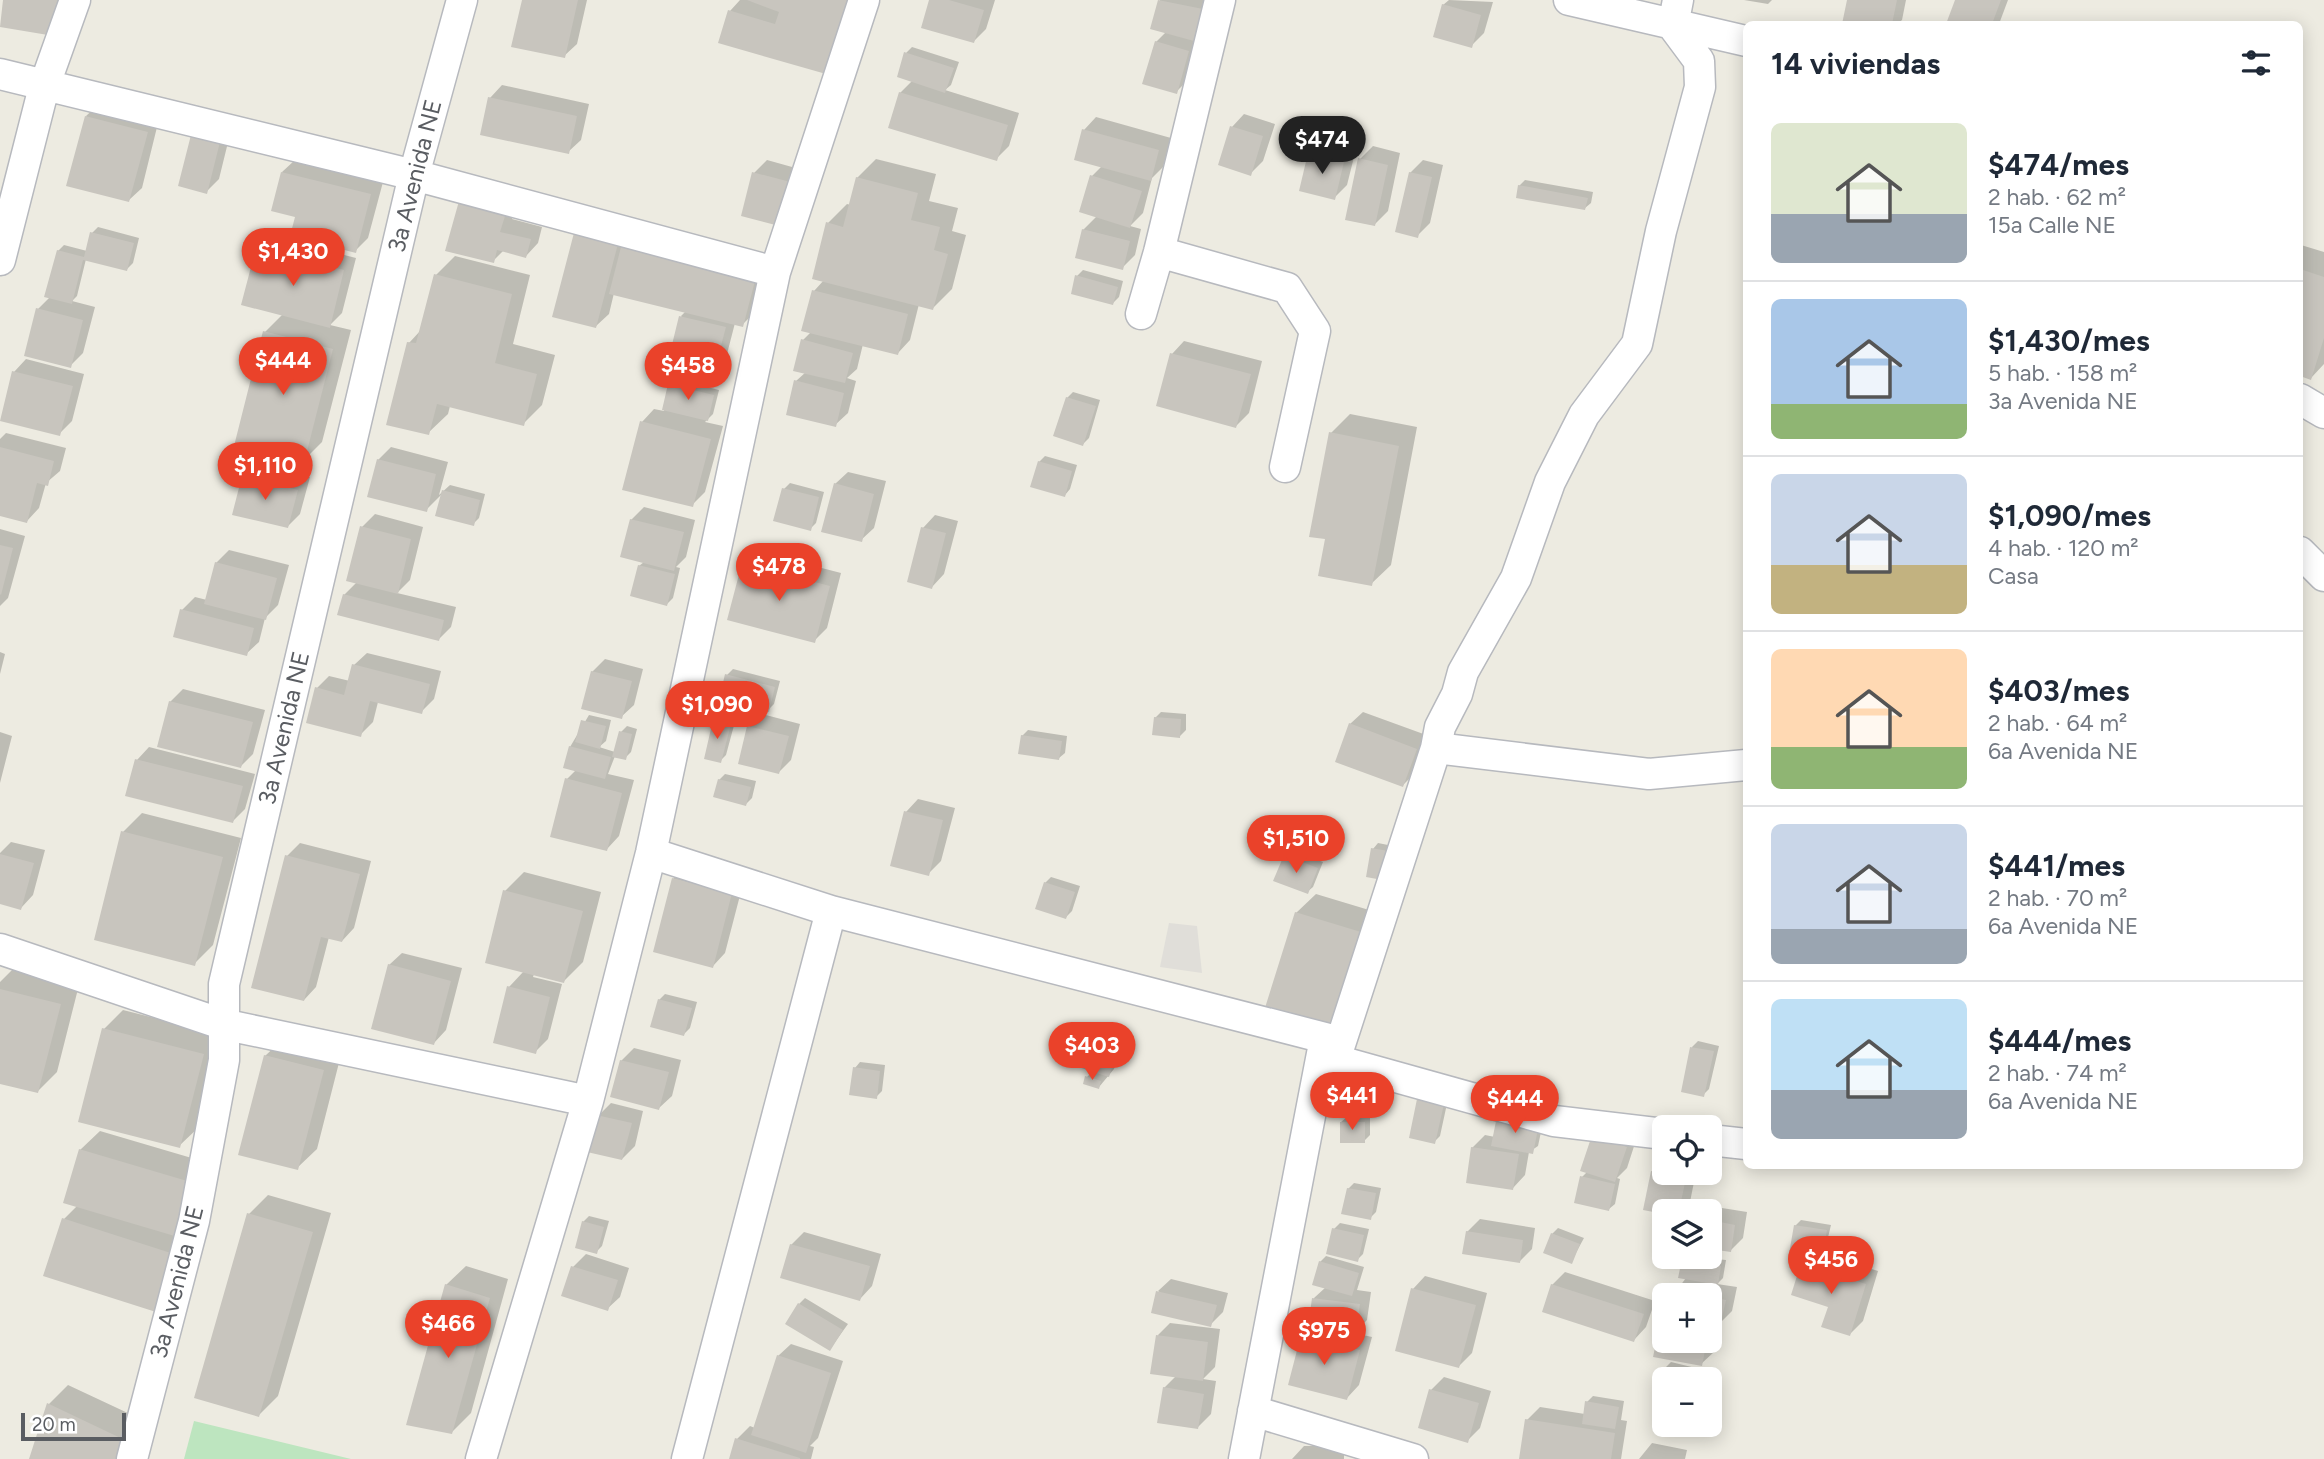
<!DOCTYPE html>
<html lang="es">
<meta charset="utf-8">
<style>
body{margin:0;font-family:Figtree,sans-serif;background:#f6f6f7;color:#1f2937;height:100vh;display:flex;flex-direction:column;font-size:26px;white-space:nowrap}
*{box-sizing:border-box;margin:0}
p{font-size:23px;color:#747a83}
.icon{flex:none;width:38px;height:38px;fill:none;stroke:currentColor;stroke-width:2;stroke-linecap:round;stroke-linejoin:round}
.map{position:relative;flex:1;overflow:hidden}
.drawer{position:absolute;left:1743px;top:21px;width:560px;height:1148px;display:flex;flex-direction:column;background:#fff;border-radius:10px;box-shadow:0 4px 18px #0003}
.drawer>*{flex:none}
.tools{position:absolute;left:1652px;top:1115px;display:grid;gap:14px}
.tools a{display:grid;place-items:center;width:70px;height:70px;border-radius:10px;background:#fff;box-shadow:0 4px 18px #0003;font-size:35px}
.scale{position:absolute;left:21px;bottom:18px;width:105px;box-sizing:border-box;padding-left:7px;border:4px solid #5a5d62;border-top:0;font-size:19px;line-height:24px;white-space:nowrap;color:#5a5d62;-webkit-text-stroke:5px #fff;paint-order:stroke}
.price{position:absolute;translate:-50% -60px;padding:0 16px;border-radius:24px;background:#ea422a;color:#fff;font-size:23px;line-height:46px;filter:drop-shadow(0 2px 4px #0008)}
.price::after{content:'';position:absolute;left:50%;top:42px;width:21px;height:16px;margin-left:-10px;background:inherit;clip-path:polygon(0 0,100% 0,50% 100%)}
.price.selected{background:#222;color:#fff}
ul{padding:0;list-style:none}
li{display:flex;align-items:center;gap:21px;height:175px;padding:0 28px}
li+li{border-top:2px solid #e0e1e3}
li span{display:grid;place-items:center;flex:none;width:196px;height:140px;border-radius:10px;color:#555}
li>.icon{margin-inline-start:auto}
span .icon{width:84px;height:84px;fill:#fffc;stroke-width:1}
li b{font-size:30px}
h2{display:flex;justify-content:space-between;align-items:center;height:84px;padding:0 28px;font-size:30px}
.map>svg:first-child{display:block}
</style>
<div class="map">
<svg width="2324" height="1459" viewBox="0 0 2324 1459">
<rect width="100%" height="100%" fill="#edebe1"/>
<!-- industrial -->
<path fill="#e0ded9" d="M1169 923 1197 926 1202 973 1160 967Z"/>
<!-- green -->
<path fill="#bde5bf" d="M194 1421 351 1459H184Z"/>
<!-- shadow -->
<path fill="#0003" d="M524 0H587L577 44 564 56Z
M740 0H856L838 60 730 11Z
M931 0H995L986 29 974 41Z
M1160 0H1214L1189 79 1176 92 1156 42 1166 32 1152 28Z
M1449 0 1493 2 1484 33 1471 46 1443 5Z
M1744 0H1772L1768 4Z
M1849 0H1906L1902 20 1897 24 1844 22Z
M1957 0H2008L1999 24H1948Z
M912 47 959 62 951 85 945 90 1019 113 1009 146 996 159 900 93 913 80 906 53Z
M502 85 589 104 581 140 568 152 490 98Z
M99 104 159 119 142 188 129 200 86 116Z
M1244 114 1275 124 1263 161 1250 174 1232 127Z
M1096 117 1171 138 1163 167 1152 178 1143 213 1130 226 1141 229 1135 255 1122 268 1083 230 1097 216 1092 176 1102 166 1084 130Z
M232 126 219 179 206 192 180 185Z
M1323 141 1356 149 1347 185 1334 198 1301 190 1310 153Z
M1373 146 1400 153 1388 211 1375 224 1360 159Z
M876 159 936 174 929 201 958 208 952 231 966 235 952 289 933 308 919 304 910 340 898 353 863 344 857 369 847 378 856 381 848 413 835 425 796 381 806 372 803 340 812 331 814 291 824 280 828 223 847 204 851 205 857 178Z
M295 160 383 182 368 238 355 251 297 216 282 172Z
M767 160 810 172 799 214 754 173Z
M1423 160 1443 165 1430 223 1417 236 1410 173Z
M1525 180 1593 192 1591 203 1585 208 1519 186Z
M517 200 512 219 542 227 538 243 526 256 504 250 493 261 448 250Z
M98 227 139 238 133 263 127 269 86 259 77 296 72 301 95 307 83 353 70 366 38 309 50 297 58 251 64 245 87 251 92 233Z
M576 230 774 258 761 306 742 325 735 323 727 354 714 366 681 316 686 311 614 293 609 314 596 326Z
M270 236 356 258 342 313 330 325 351 330 322 442 303 461 265 332 283 314 258 249Z
M2301 245 2324 252V364L2311 378 2300 374Z
M455 256 530 275 513 344 555 355 542 405 523 424 450 406 448 414 428 433 409 343 421 330 436 275Z
M1083 270 1123 281 1119 297 1113 303 1077 276Z
M1184 341 1262 361 1249 413 1236 426 1172 354Z
M26 359 84 374 72 421 59 434 14 372Z
M676 379 719 390 713 414 705 422 723 426 705 492 692 505 642 422 654 409 664 411 670 385Z
M1073 392 1100 400 1089 438 1083 444 1067 398Z
M1350 414 1417 427 1391 565 1371 584 1327 538 1331 433Z
M6 433 66 448 60 471 46 483 39 508 27 521 0 514V439Z
M391 447 448 462 439 495 450 485 485 494 479 518 473 524 443 493 426 510 378 460Z
M1045 456 1077 465 1070 489 1065 495 1039 462Z
M256 464 310 477 300 514 288 526 243 477Z
M848 472 886 481 874 528 861 540 835 484Z
M790 483 824 492 816 523 810 529 784 489Z
M644 507 695 520 686 557 676 567 680 568 673 598 667 604 639 566 644 562 631 520Z
M375 514 423 527 410 580 397 593 456 607 451 627 439 639 344 595 357 582 362 527Z
M935 515 958 521 944 574 932 587 923 528Z
M0 529 25 536 8 598 0 606Z
M229 550 289 565 278 605 265 618 259 642 246 654 182 610 195 597 207 600 216 563Z
M756 551 841 573 827 628 814 641 743 564Z
M0 652 5 654 0 674Z
M367 653 441 671 434 699 421 712 378 702 373 722 360 735 317 688 329 676 350 681 354 665Z
M605 659 643 669 634 705 621 717 592 672Z
M733 669 780 681 774 704 768 710 727 675Z
M183 689 265 710 253 754 241 766 170 702Z
M1161 712 1186 714V730L1180 736 1155 718Z
M1363 712 1429 736 1415 773 1403 785 1350 724Z
M762 714 800 724 791 760 779 772 749 727Z
M589 715 611 720 606 741 599 747 615 752 621 732 627 726 637 729 631 752 625 758 615 756 608 774 634 780 619 836 607 849 567 779 576 770 570 747Z
M721 715 736 718 726 755 720 761 715 721Z
M1028 730 1067 736 1065 753 1059 758 1022 736Z
M0 732 12 736 0 783Z
M149 747 255 774 245 809 233 821 137 760Z
M725 774 756 781 752 798 746 804 719 780Z
M918 799 955 808 941 861 928 874 906 812Z
M142 813 241 838 213 945 194 964 123 832Z
M11 842 45 850 33 895 21 908 0 902V853Z
M300 843 371 861 354 928 342 941 329 937 316 987 304 1000 287 856Z
M1378 843 1398 847 1393 873 1373 849Z
M1291 850 1323 862 1313 887 1307 892 1285 856Z
M686 866 744 880 725 953 713 966 673 879Z
M524 872 601 892 583 962 564 981 534 974 533 977 562 984 548 1039 535 1052 509 987 524 971 505 891Z
M1051 877 1080 886 1072 911 1066 917 1045 883Z
M1316 894 1379 913 1330 1030 1296 913Z
M402 953 462 968 446 1030 434 1043 389 965Z
M13 969 79 985 57 1072 38 1091 0 1082V982Z
M665 994 697 1002 690 1028 684 1034 659 1000Z
M123 1010 222 1035 199 1127 179 1146 104 1029Z
M1093 1027 1124 1036 1114 1069 1099 1087 1087 1077 1094 1070 1077 1065 1087 1032Z
M285 1037 342 1051 317 1149 297 1168 265 1056Z
M1698 1041 1719 1046 1709 1089 1703 1095 1692 1047Z
M634 1048 681 1060 672 1096 659 1108 621 1061Z
M860 1062 885 1065 882 1091 876 1097 855 1068Z
M1425 1094 1448 1099 1440 1136 1434 1142 1419 1100Z
M611 1103 643 1111 635 1146 622 1159 598 1116Z
M1347 1117H1370V1135L1364 1141 1341 1122Z
M1544 1118 1538 1146 1529 1152 1525 1175 1513 1188 1472 1148 1485 1135 1495 1137Z
M100 1131 212 1164 174 1291 64 1219 77 1206 80 1150Z
M1638 1134 1627 1168 1617 1178 1620 1179 1615 1204 1609 1209 1582 1177 1587 1172 1593 1136Z
M1664 1160V1172H1696L1690 1202 1681 1211 1645 1208 1652 1172Z
M1354 1183 1381 1188 1376 1212 1370 1218 1348 1189Z
M268 1195 331 1213 278 1396 259 1415 249 1214Z
M1697 1204 1747 1212 1743 1238 1730 1251 1710 1247V1211H1689Z
M589 1216 609 1221 602 1246 596 1252 583 1222Z
M1480 1219 1535 1228 1532 1249 1519 1262 1467 1232Z
M1801 1220 1831 1225 1824 1254 1878 1271 1863 1321 1850 1334 1803 1264 1811 1256 1795 1226Z
M1340 1223 1369 1229 1363 1254 1357 1260 1334 1229Z
M1558 1228 1584 1238 1571 1262 1552 1234Z
M804 1232 881 1254 872 1286 860 1299 791 1245Z
M586 1254 629 1268 620 1297 607 1309 573 1267Z
M1326 1256 1364 1267 1357 1290 1371 1292 1367 1320 1354 1333 1372 1337 1359 1385 1347 1398 1303 1335 1312 1326 1314 1298 1326 1287 1320 1262Z
M1687 1256 1726 1260 1723 1278 1717 1284 1737 1287 1732 1311 1719 1324 1714 1352 1701 1364 1655 1356 1660 1328 1664 1324V1340H1710V1295H1673L1686 1278 1683 1260Z
M466 1266 508 1279 471 1413 452 1432 446 1285Z
M1565 1272 1655 1301 1646 1327 1634 1340 1552 1285Z
M1425 1276 1487 1293 1472 1353 1459 1366 1413 1289Z
M1171 1279 1228 1293 1223 1312 1210 1325 1158 1291Z
M805 1298 848 1324 830 1349 799 1304Z
M1170 1323 1220 1329 1215 1367 1203 1379 1216 1381 1211 1414 1198 1427 1164 1388 1176 1376 1158 1335Z
M791 1344 843 1361 818 1438 810 1446 814 1447 811 1459H731L737 1439 750 1426 755 1428 778 1356Z
M1671 1362 1708 1371 1706 1379H1664V1392L1659 1391 1665 1368Z
M1444 1377 1491 1391 1480 1428 1467 1441 1431 1390Z
M68 1385 147 1422 139 1459H30L49 1404Z
M1593 1396 1624 1401 1621 1420 1627 1421 1621 1459H1521L1527 1420 1540 1407 1585 1414 1587 1402Z
M1652 1443 1687 1450 1685 1459H1639Z
M1304 1446H1344V1459H1292Z"/>
<!-- building -->
<path fill="#c8c5be" d="M3 0H73L66 38 0 27Z
M522 0H578L565 58 511 47Z
M747 0H848L826 74 718 43 728 10 775 24 779 12Z
M929 0H949L984 10 974 43 921 28Z
M1158 0 1203 9 1194 41 1150 29Z
M1847 0H1897L1892 24H1842Z
M1955 0H2001L1992 24H1946Z
M1442 4 1481 15 1472 48 1433 37Z
M1155 41 1189 51 1177 94 1142 84Z
M904 52 954 68 945 93 897 77Z
M899 92 1008 125 997 161 888 128Z
M488 97 577 116 569 154 480 135Z
M85 116 148 132 129 202 66 186Z
M1230 126 1263 136 1251 176 1218 165Z
M1082 129 1159 150 1151 181 1074 160Z
M192 131 221 138 207 194 178 186Z
M1308 153 1344 162 1335 200 1299 191Z
M1358 158 1388 165 1375 226 1345 220Z
M281 172 371 194 356 253 290 236 295 217 271 211Z
M752 172 798 184 787 228 741 216Z
M1409 172 1432 177 1418 238 1395 232Z
M1090 175 1142 191 1130 228 1079 212Z
M856 177 918 193 911 220 940 227 934 250 948 254 933 310 812 279 826 222 843 227Z
M1518 185 1588 198 1585 210 1516 198Z
M459 201 506 213 500 232 531 239 526 258 497 250 494 263 445 251Z
M575 229 619 240 596 328 552 317Z
M1082 229 1130 241 1123 270 1075 258Z
M90 232 134 243 127 271 83 260 72 304 44 297 57 250 84 257Z
M622 243 756 277 743 327 609 294Z
M256 248 344 270 330 328 241 305Z
M2300 269 2324 277V338L2311 380 2300 376Z
M434 274 512 294 495 363 537 374 524 426 437 404 429 435 386 425 407 342 416 343Z
M1075 275 1118 287 1113 305 1071 294Z
M812 290 908 314 898 355 801 331Z
M36 308 83 320 71 368 24 356Z
M679 316 726 327 715 368 669 357Z
M263 331 333 349 304 463 234 446Z
M801 339 853 353 845 383 793 371Z
M1170 353 1251 374 1236 428 1156 406Z
M12 371 73 386 60 436 0 421Z
M794 380 844 393 836 427 786 415Z
M668 384 714 395 708 421 662 410Z
M1066 397 1096 406 1083 446 1053 436Z
M640 421 711 439 693 507 622 490Z
M1329 432 1399 446 1372 586 1318 576 1325 539 1309 537Z
M0 447 54 461 48 486 37 483 27 523 0 516Z
M377 459 436 474 427 512 367 497Z
M1038 461 1072 471 1065 497 1030 487Z
M242 476 298 490 288 528 232 515Z
M834 483 874 494 862 542 821 532Z
M782 488 819 497 811 531 773 521Z
M442 490 480 500 474 526 435 516Z
M630 519 684 532 674 571 620 557Z
M360 526 411 539 398 594 346 581Z
M921 527 946 533 932 589 907 582Z
M0 545 13 548 1 595 0 594Z
M215 562 277 578 266 620 204 604Z
M742 563 830 586 815 643 727 620Z
M638 565 675 574 667 606 630 596Z
M343 594 444 620 439 641 337 615Z
M180 609 254 628 247 656 173 637Z
M352 664 430 684 422 714 370 701 361 737 306 723 315 687 344 695Z
M591 671 632 681 622 719 581 709Z
M725 674 775 687 769 712 719 700Z
M169 701 253 722 241 768 157 747Z
M1154 717 1181 719 1180 738 1152 735Z
M581 720 606 726 600 749 575 742Z
M713 720 731 724 721 763 704 759Z
M1349 723 1417 749 1403 787 1335 762Z
M747 726 789 736 779 774 738 764Z
M619 731 632 734 626 760 612 757Z
M1021 735 1062 741 1059 760 1018 754Z
M569 746 611 757 605 779 563 768Z
M135 759 243 786 233 823 125 796Z
M565 778 622 793 607 851 550 837Z
M718 779 751 787 746 806 713 797Z
M904 811 943 820 929 876 890 866Z
M121 831 223 857 195 966 94 940Z
M1371 848 1394 852 1388 881 1366 877Z
M0 854 34 863 21 910 0 904Z
M285 855 360 874 342 942 321 937 304 1001 251 988Z
M1284 855 1318 868 1308 894 1273 881Z
M672 878 732 893 713 968 653 952Z
M1044 882 1075 892 1066 919 1035 909Z
M503 890 583 911 564 983 485 963Z
M1295 912 1361 932 1331 1032 1264 1011Z
M388 964 451 981 434 1045 371 1029Z
M507 986 550 997 536 1054 493 1043Z
M0 989 61 1004 38 1093 0 1084Z
M658 999 692 1008 684 1036 650 1027Z
M102 1028 204 1054 180 1148 78 1122Z
M1085 1032 1120 1042 1109 1077 1075 1066Z
M1690 1047 1714 1051 1704 1097 1681 1092Z
M264 1055 324 1070 298 1170 238 1155Z
M620 1060 669 1072 659 1110 610 1097Z
M853 1067 880 1071 877 1099 849 1095Z
M1085 1076 1101 1081 1099 1089 1083 1084Z
M1417 1099 1444 1104 1435 1144 1409 1138Z
M596 1115 632 1123 622 1160 587 1152Z
M1497 1116 1539 1124 1533 1154 1491 1146Z
M1340 1122H1365V1143H1340Z
M1592 1135 1627 1147 1615 1182 1580 1171Z
M1471 1147 1519 1154 1513 1190 1466 1183Z
M79 1149 194 1183 178 1237 63 1203Z
M1651 1171 1686 1178 1679 1211H1664V1214L1643 1210Z
M1580 1176 1615 1184 1609 1211 1574 1203Z
M1347 1188 1376 1193 1371 1220 1341 1214Z
M247 1213 313 1232 259 1417 194 1398Z
M62 1218 174 1254 156 1312 43 1276Z
M1710 1220 1735 1225 1731 1252 1710 1249Z
M582 1221 604 1227 597 1254 575 1248Z
M1794 1225 1827 1230 1822 1259 1789 1254Z
M1332 1228 1364 1235 1358 1262 1326 1254Z
M1466 1231 1523 1240 1520 1263 1462 1254Z
M1551 1233 1580 1244 1572 1264 1543 1253Z
M790 1244 870 1266 860 1301 780 1278Z
M1682 1259 1721 1266 1718 1285 1678 1278Z
M1319 1261 1359 1273 1352 1296 1312 1285Z
M1801 1263 1866 1284 1850 1336 1821 1327 1828 1307 1791 1295Z
M571 1266 618 1280 608 1311 561 1296Z
M445 1284 490 1298 452 1434 406 1425Z
M1551 1284 1644 1314 1634 1342 1542 1312Z
M1411 1288 1476 1305 1459 1368 1395 1351Z
M1156 1291 1217 1305 1211 1327 1151 1313Z
M1710 1297 1726 1300 1720 1326 1710 1324Z
M1312 1298 1360 1304 1355 1335 1308 1328Z
M798 1303 843 1330 830 1351 785 1324Z
M1659 1328 1664 1329V1340H1707L1702 1366 1653 1357Z
M1156 1335 1208 1342 1203 1381 1150 1374Z
M1301 1335 1360 1350 1347 1400 1288 1385Z
M777 1355 831 1373 806 1453 751 1435Z
M1663 1367 1703 1377 1702 1379H1664V1394L1657 1392Z
M1163 1387 1204 1394 1198 1429 1157 1423Z
M1429 1389 1479 1403 1468 1443 1418 1428Z
M1585 1401 1619 1407 1615 1429 1582 1424Z
M47 1403 129 1442 125 1459H29Z
M1525 1419 1615 1433 1611 1459H1519Z
M735 1438 800 1458V1459H729Z"/>
<g fill="none" stroke-linecap="round" stroke-linejoin="round">
<!-- street casing -->
<g stroke="#b7b9be" stroke-width="33">
<path id="street" d="M1569 0 1746 41
M0 74 414 175 775 272
M1159 252 1287 288 1315 331 1285 467
M0 260 44 87 75 0
M1141 314 1159 252 1220 0
M2300 399 2324 413
M2300 552 2324 576
M1436 748 1649 774 1746 765
M651 853 831 911 1325 1038 1335 1060 1554 1121 1664 1134
M0 949 222 1024 588 1101
M1335 1060 1436 748 1440 727 1457 694 1463 672 1516 578 1550 482 1584 415 1637 344 1661 231 1700 87 1699 61 1673 26 1678 0
M1710 1140 1746 1144
M1253 1411 1413 1459
M132 1459 194 1221 224 1060V984L414 175 462 0
M481 1459 588 1101 651 853 775 272 864 0
M687 1459 831 911
M1244 1459 1325 1038"/>
</g>
<!-- street -->
<use href="#street" stroke="#fff" stroke-width="30"/>
</g>
<g text-anchor="middle" stroke-width="5" stroke-linejoin="round" paint-order="stroke">
<!-- street labels -->
<g font-size="24" fill="#5a5d62" stroke="#fff">
<text transform="translate(415 176) rotate(-76)" y="8">3a Avenida NE</text>
<text transform="translate(284 728) rotate(-77)" y="8">3a Avenida NE</text>
<text transform="translate(177 1282) rotate(-76)" y="8">3a Avenida NE</text>
</g>
</g>
</svg>
<div class="tools">
<a><svg class="icon" aria-label="locate" viewBox="0 0 24 24"><circle cx="12" cy="12" r="6"/><path d="M12 2v4M12 18v4M2 12h4M18 12h4"/></svg></a>
<a><svg class="icon" aria-label="layers" viewBox="0 0 24 24"><path d="M12 4l9 5-9 5-9-5zM3 14l9 5 9-5"/></svg></a>
<a>+</a>
<a>−</a>
</div>
<div class="scale">20 m</div>
<b class="price selected" style="left:1322px;top:176px">$474</b>
<b class="price" style="left:293px;top:288px">$1,430</b>
<b class="price" style="left:283px;top:397px">$444</b>
<b class="price" style="left:688px;top:402px">$458</b>
<b class="price" style="left:265px;top:502px">$1,110</b>
<b class="price" style="left:779px;top:603px">$478</b>
<b class="price" style="left:717px;top:741px">$1,090</b>
<b class="price" style="left:1296px;top:875px">$1,510</b>
<b class="price" style="left:1092px;top:1082px">$403</b>
<b class="price" style="left:1352px;top:1132px">$441</b>
<b class="price" style="left:1515px;top:1135px">$444</b>
<b class="price" style="left:1831px;top:1296px">$456</b>
<b class="price" style="left:448px;top:1360px">$466</b>
<b class="price" style="left:1324px;top:1367px">$975</b>
<section class="drawer">
<h2>14 viviendas<svg class="icon" aria-label="filters" viewBox="0 0 24 24"><path d="M4 7h16M4 17h16"/><circle cx="9" cy="7" r="2"/><circle cx="15" cy="17" r="2"/></svg></h2>
<ul>
<li><span style="background:linear-gradient(#dfe7d0 65%,#9aa5b1 0)"><svg class="icon" aria-label="home" viewBox="0 0 24 24"><path d="M3 11l9-7 9 7M6 9v11h12V9"/></svg></span><div><b>$474/mes</b><p>2 hab. · 62 m²</p><p>15a Calle NE</p></div></li>
<li><span style="background:linear-gradient(#a9c7e8 75%,#8fb573 0)"><svg class="icon" aria-label="home" viewBox="0 0 24 24"><path d="M3 11l9-7 9 7M6 9v11h12V9"/></svg></span><div><b>$1,430/mes</b><p>5 hab. · 158 m²</p><p>3a Avenida NE</p></div></li>
<li><span style="background:linear-gradient(#c9d6e8 65%,#c2b280 0)"><svg class="icon" aria-label="home" viewBox="0 0 24 24"><path d="M3 11l9-7 9 7M6 9v11h12V9"/></svg></span><div><b>$1,090/mes</b><p>4 hab. · 120 m²</p><p>Casa</p></div></li>
<li><span style="background:linear-gradient(#ffd9b3 70%,#8fb573 0)"><svg class="icon" aria-label="home" viewBox="0 0 24 24"><path d="M3 11l9-7 9 7M6 9v11h12V9"/></svg></span><div><b>$403/mes</b><p>2 hab. · 64 m²</p><p>6a Avenida NE</p></div></li>
<li><span style="background:linear-gradient(#c9d6e8 75%,#9aa5b1 0)"><svg class="icon" aria-label="home" viewBox="0 0 24 24"><path d="M3 11l9-7 9 7M6 9v11h12V9"/></svg></span><div><b>$441/mes</b><p>2 hab. · 70 m²</p><p>6a Avenida NE</p></div></li>
<li><span style="background:linear-gradient(#bfe0f5 65%,#9aa5b1 0)"><svg class="icon" aria-label="home" viewBox="0 0 24 24"><path d="M3 11l9-7 9 7M6 9v11h12V9"/></svg></span><div><b>$444/mes</b><p>2 hab. · 74 m²</p><p>6a Avenida NE</p></div></li>
</ul>
</section>
</div>
